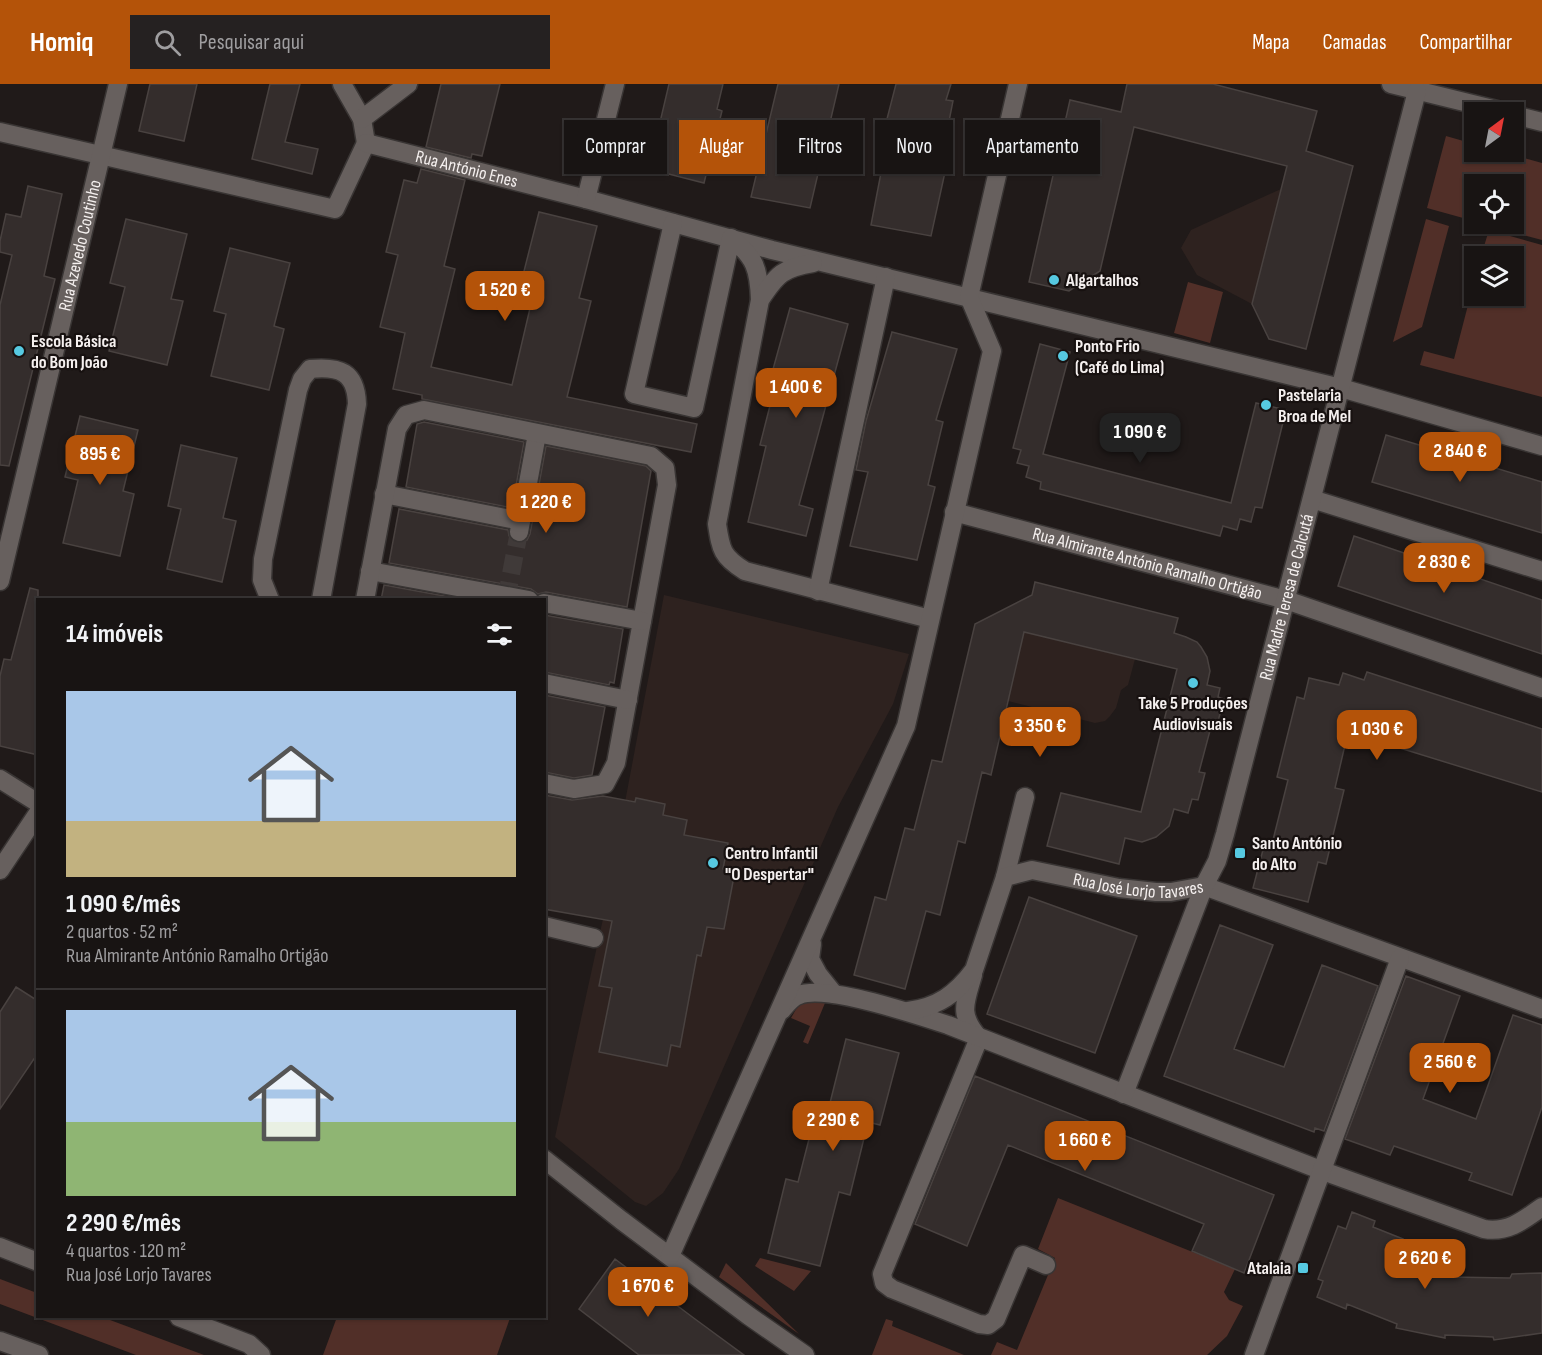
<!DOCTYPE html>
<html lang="pt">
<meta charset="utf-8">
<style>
body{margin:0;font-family:"Sofia Sans Condensed",sans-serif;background:#252121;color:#f1f3f6;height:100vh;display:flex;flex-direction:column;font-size:22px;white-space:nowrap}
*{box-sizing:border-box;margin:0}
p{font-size:20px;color:#9f9ea0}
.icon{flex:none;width:33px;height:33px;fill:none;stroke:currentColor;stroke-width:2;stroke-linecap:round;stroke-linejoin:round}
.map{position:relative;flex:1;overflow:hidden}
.panel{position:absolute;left:36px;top:514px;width:510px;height:720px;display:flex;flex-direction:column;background:#181413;border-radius:0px;box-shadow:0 2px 4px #0004,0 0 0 2px #363333}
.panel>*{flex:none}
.banner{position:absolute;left:564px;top:36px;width:570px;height:54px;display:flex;gap:12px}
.needle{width:39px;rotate:32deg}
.buttons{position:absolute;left:1464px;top:18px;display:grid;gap:12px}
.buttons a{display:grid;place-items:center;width:60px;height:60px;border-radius:0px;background:#181413;box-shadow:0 2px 4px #0004,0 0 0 2px #363333;font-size:30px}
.price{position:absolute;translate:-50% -51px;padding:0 14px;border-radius:12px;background:#b45309;color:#fff;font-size:20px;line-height:39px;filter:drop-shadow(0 2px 3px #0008)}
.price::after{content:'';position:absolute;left:50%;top:36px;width:18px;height:14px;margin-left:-9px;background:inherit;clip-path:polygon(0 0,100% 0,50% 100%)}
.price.selected{background:#222;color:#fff}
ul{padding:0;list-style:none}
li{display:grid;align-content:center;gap:12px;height:318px;padding:0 30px}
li+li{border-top:2px solid #363333}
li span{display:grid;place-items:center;height:186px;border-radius:0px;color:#555}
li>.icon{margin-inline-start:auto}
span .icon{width:108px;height:108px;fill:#fffc;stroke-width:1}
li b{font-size:26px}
h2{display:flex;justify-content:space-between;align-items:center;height:72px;padding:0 30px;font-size:26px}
.chip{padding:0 21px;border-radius:0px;background:#181413;box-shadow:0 2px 4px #0004,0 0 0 2px #363333;font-size:21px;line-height:54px}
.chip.selected{background:#b45309;color:#fff}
header{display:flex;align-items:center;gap:36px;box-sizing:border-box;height:84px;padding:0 30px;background:#b45309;color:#fff}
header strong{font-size:28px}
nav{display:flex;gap:33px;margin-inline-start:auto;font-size:21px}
.search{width:420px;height:54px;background:#252121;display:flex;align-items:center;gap:15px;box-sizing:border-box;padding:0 21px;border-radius:0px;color:#9f9ea0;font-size:22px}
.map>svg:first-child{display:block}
</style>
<header>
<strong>Homiq</strong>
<div class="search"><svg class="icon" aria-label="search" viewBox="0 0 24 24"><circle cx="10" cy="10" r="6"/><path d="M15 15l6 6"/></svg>Pesquisar aqui</div>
<nav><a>Mapa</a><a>Camadas</a><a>Compartilhar</a></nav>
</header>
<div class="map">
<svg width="1542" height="1271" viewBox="0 0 1542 1271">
<rect width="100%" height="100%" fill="#201a19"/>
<!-- built -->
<path fill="#2e221f" d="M1281 105 1252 220 1197 191 1181 164 1191 146Z
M664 511 909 570 893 620 838 723 679 1085 663 1109 646 1122 635 1118 555 1053 603 835Z
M1024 548 1135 575 1128 601 1121 606 1116 624 1110 632 1105 637 1095 639 1008 617Z"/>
<!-- green -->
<path fill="#512f28" d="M1446 52 1474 60V68H1502L1542 79V156L1482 140H1514V100H1474V137L1427 124Z
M1426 135 1449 142 1422 243 1393 258Z
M1489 146 1542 161V313L1420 281 1424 267 1454 275 1474 198V212H1514V172H1481Z
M1188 198 1223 208 1210 259 1174 249Z
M816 916 825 919 808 960 803 958 810 942 791 934 799 920Z
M1058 1114 1235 1185 1224 1208 1229 1216 1243 1222 1227 1252 1207 1271H991L997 1258 1017 1266 1055 1174 1038 1165Z
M760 1174 811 1187 794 1207 755 1182Z
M726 1179 799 1250 719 1193Z
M0 1195 37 1209 38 1233H102L204 1271H136L0 1220Z
M337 1233H508L510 1234 497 1271H323Z
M886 1235 893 1237 892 1242 964 1271H872Z"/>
<!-- building -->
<path fill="#342d2c" stroke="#494240" stroke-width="1.5" d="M150 0H197L184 57 139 47Z
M270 0H300L285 58 318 65 312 90 252 75Z
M441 0H500L482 72 472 70 471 74 426 63Z
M669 0H723L717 25 722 27 704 99 649 85Z
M778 0H839L810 124 751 113Z
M896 0H951L946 16 953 17 941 78 947 79 931 152 871 141 885 68 879 66Z
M1127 0H1213L1317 27 1306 67 1353 82 1306 265 1269 255 1252 220 1287 82 1134 43 1100 187 1069 207 1029 198 1070 16 1121 28Z
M421 85 465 96 444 182 455 185 431 283 512 301 535 203 521 199 539 128 597 142 579 214 591 217 567 313 697 340 691 368 422 315V311L393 305 405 249 380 243 398 171 386 168 404 96 417 99Z
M28 102 62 110 44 192 55 195 9 382 0 381V221L12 171 0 168V157L6 130 21 133Z
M126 135 187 150 171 215 183 217 167 281 109 267 125 203 110 199Z
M230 164 290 179 274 242 284 245 269 306 211 292 226 230 214 227Z
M790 224 848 240 799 421 813 425 806 452 748 438 766 362 760 361 776 298 770 296Z
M892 248 957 265 936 336 943 338 928 401 935 403 917 476 850 462 868 388 856 386 866 337Z
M1040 260 1070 268 1043 370 1231 419 1256 319 1286 326 1262 424 1255 423 1251 438 1240 435 1237 446 1223 442 1220 452 1040 405 1041 398 1026 393 1029 382 1017 379 1021 366 1013 364Z
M80 332 138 346 123 407 134 410 120 472 63 459 78 396 65 393Z
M424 338 524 358 512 424 406 403 417 340Z
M1386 351 1542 398V449L1372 398Z
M181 361 237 374 223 434 236 437 222 498 167 485 181 425 168 422Z
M546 362 646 382 651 387 627 523 546 508 538 510 531 505 389 479 399 425 508 446 509 452 516 459 527 456 530 450Z
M1354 452 1542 516V570L1338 502Z
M1035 498 1178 534 1174 549 1186 553 1197 558 1201 563 1207 573 1210 587 1207 601 1220 604 1218 613 1224 615 1217 641 1212 639 1199 688 1205 689 1198 716 1192 715 1188 729 1174 725 1169 742 1156 753 1142 758 1125 754 1119 780 1047 762 1061 709 1141 728 1177 585 1024 548 991 691 982 688 965 759 958 757 940 831 926 827 905 905 854 891 875 813 886 816 905 744 914 746 932 676 942 678 975 540 1032 511Z
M384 501 466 516H381Z
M30 504 38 506V671L0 662V592L4 575 11 576Z
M544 531 623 545 614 599 610 598 609 601 544 588Z
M1367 588 1542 645V708L1348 648 1335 704 1344 706 1326 780 1318 778 1308 818 1253 804 1264 762 1271 764 1288 696 1277 693 1297 613 1304 615 1309 594 1339 601 1343 589 1364 596Z
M544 611 605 623 592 691 574 694 544 688Z
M544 711 572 716 603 712 635 718 636 714 665 720 663 731 687 736 684 751 728 759 723 785 735 787 724 845 707 843 701 872 697 871 680 963 671 961 667 982 599 968 612 904 599 902 612 837 544 825Z
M1029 813 1137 852 1095 969 987 930Z
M1220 841 1273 861 1234 965 1284 983 1322 881 1378 902 1324 1047 1315 1044 1314 1048 1164 992Z
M1406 892 1460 912 1423 1015 1476 1035 1513 931 1542 941V1023L1512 1111 1469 1096 1472 1089 1394 1062 1390 1071 1345 1055Z
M16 903 38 917V969L0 1025V928Z
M846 955 899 969 880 1041 868 1038 850 1111 839 1108 820 1182 768 1169 786 1095 798 1098 817 1024 828 1027Z
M975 992 1274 1111 1244 1189 1192 1167 1204 1140 1008 1061 967 1162 915 1140Z
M1352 1128 1375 1137 1373 1143 1403 1155 1395 1174 1448 1193 1510 1194 1512 1190 1542 1189V1249L1494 1256 1493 1253 1471 1252 1445 1251V1254L1396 1244 1397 1240 1347 1220 1346 1225 1317 1213 1323 1197 1318 1195 1338 1142 1346 1145Z
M615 1175 695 1235 744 1271H639L579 1225Z"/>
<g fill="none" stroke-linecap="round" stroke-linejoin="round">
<!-- minor-tunnel -->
<path stroke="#403a39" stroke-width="18" stroke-dasharray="18 9" stroke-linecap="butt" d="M506 516 519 448"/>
<!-- minor casing -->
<g stroke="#393534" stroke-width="21">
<g id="minor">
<path d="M342 0 362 35 366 59"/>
<path d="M1391 0 1505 28"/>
<path d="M1514 31 1542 38"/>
<path d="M362 35 408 0"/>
<path d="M0 48 335 125 366 59"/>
<path id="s1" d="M366 59 586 115 772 166 1341 304 1542 362"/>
<path d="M586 115 615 0"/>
<path d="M673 139 634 310 694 324 731 154C755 173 759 185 760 216"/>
<path d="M813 179C783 184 777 190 760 216L717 440C721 466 722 473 745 487L930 535"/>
<path d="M384 410 521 437"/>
<path d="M1312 415 1542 487"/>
<path id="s2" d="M954 428 1286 516 1542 604"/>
<path d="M519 448 537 350"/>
<path d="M370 487 529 516"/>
<path id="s3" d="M0 497 118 0"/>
<path d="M818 507 886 193"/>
<path d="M270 516 262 496 263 475 298 306 302 295 310 285C340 282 356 288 357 320L321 516"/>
<path d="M365 516 397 345 406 331 424 326 651 372 665 384 667 401 616 679 605 700 574 705 544 699"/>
<path d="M544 519 642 537"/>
<path d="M544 599 628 616"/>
<path d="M0 695 38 719"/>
<path d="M0 786 38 729"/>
<path d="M1005 793 1025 713"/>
<path d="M544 842 594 854"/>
<path d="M812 860 810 875 818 890 834 910"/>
<path d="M973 891C965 919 958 930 979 954L882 1190 884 1199 892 1205 979 1240 988 1241 996 1235 1023 1171 1046 1181"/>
<path d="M782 926C787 920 792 913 799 911 827 900 917 931 948 941L1323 1087 1484 1145C1508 1149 1524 1136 1542 1123"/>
<path id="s4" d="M908 927C938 923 956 910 974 886L1005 793 1032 786 1119 804 1156 808H1171L1204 802 1542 925"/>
<path id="s5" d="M1124 1010 1204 802 1217 777 1225 750 1417 7"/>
<path d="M544 1075 621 1136 749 1232 805 1271"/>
<path d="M0 1163 38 1178"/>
<path d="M670 1172 906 642 992 267 969 213 1018 0"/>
<path d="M179 1233 249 1260 261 1271"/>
<path d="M0 1257 39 1271"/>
<path d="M1254 1271 1400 874"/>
</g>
</g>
<!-- minor -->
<use href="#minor" stroke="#67605e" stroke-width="18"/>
</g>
<!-- markers -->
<g fill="#56c9e1" stroke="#171110" stroke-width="2">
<circle cx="1054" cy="196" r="6"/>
<circle cx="19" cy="267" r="6"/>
<circle cx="1063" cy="272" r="6"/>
<circle cx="1266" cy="321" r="6"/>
<circle cx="1193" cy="599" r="6"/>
<rect x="1234" y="763" width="12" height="12" rx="3"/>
<circle cx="713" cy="779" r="6"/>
<rect x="1297" y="1178" width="12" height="12" rx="3"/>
</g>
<g text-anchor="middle" stroke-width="4.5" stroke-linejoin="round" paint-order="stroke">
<!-- street labels -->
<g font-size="18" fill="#f5f0ef" stroke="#171110">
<text dy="6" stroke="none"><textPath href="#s1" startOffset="104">Rua António Enes</textPath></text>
<text dy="6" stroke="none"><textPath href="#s3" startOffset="345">Rua Azevedo Coutinho</textPath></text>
<text dy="6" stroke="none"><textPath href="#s2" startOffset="200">Rua Almirante António Ramalho Ortigão</textPath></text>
<text dy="6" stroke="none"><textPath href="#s5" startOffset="524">Rua Madre Teresa de Calcutá</textPath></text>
<text dy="6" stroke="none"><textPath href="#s4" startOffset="314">Rua José Lorjo Tavares</textPath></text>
</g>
<!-- poi labels -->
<g font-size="18" font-weight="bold" fill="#f5f0ef" stroke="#171110" text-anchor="start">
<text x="1066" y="202">Algartalhos</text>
<text x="31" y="263">Escola Básica<tspan x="31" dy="21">do Bom João</tspan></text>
<text x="1075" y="268">Ponto Frio<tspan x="1075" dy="21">(Café do Lima)</tspan></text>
<text x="1278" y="317">Pastelaria<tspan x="1278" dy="21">Broa de Mel</tspan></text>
<text x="1193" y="625" text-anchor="middle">Take 5 Produções<tspan x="1193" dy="21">Audiovisuais</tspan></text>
<text x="1252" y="765">Santo António<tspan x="1252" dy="21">do Alto</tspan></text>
<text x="725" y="775">Centro Infantil<tspan x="725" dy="21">"O Despertar"</tspan></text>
<text x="1291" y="1190" text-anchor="end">Atalaia</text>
</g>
</g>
</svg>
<div class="buttons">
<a><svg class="needle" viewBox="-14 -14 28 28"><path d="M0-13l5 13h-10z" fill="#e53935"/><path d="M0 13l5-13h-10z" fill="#9f9ea0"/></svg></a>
<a><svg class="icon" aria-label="locate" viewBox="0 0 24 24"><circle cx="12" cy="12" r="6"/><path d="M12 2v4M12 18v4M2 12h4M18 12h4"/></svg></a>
<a><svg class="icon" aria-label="layers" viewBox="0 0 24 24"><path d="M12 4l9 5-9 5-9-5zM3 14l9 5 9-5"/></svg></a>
</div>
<b class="price" style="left:505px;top:238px">1 520 €</b>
<b class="price" style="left:796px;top:335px">1 400 €</b>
<b class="price selected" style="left:1140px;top:380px">1 090 €</b>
<b class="price" style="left:1460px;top:399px">2 840 €</b>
<b class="price" style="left:100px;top:402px">895 €</b>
<b class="price" style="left:546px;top:450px">1 220 €</b>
<b class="price" style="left:1444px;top:510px">2 830 €</b>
<b class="price" style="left:1040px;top:674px">3 350 €</b>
<b class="price" style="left:1377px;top:677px">1 030 €</b>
<b class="price" style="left:1450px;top:1010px">2 560 €</b>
<b class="price" style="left:833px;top:1068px">2 290 €</b>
<b class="price" style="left:1085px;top:1088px">1 660 €</b>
<b class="price" style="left:1425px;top:1206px">2 620 €</b>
<b class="price" style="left:648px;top:1234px">1 670 €</b>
<div class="banner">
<a class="chip">Comprar</a>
<a class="chip selected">Alugar</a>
<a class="chip">Filtros</a>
<a class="chip">Novo</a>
<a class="chip">Apartamento</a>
</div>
<section class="panel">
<h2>14 imóveis<svg class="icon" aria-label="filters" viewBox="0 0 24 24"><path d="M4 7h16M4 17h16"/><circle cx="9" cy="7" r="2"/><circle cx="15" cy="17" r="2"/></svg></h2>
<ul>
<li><span style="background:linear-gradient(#a9c7e8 70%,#c2b280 0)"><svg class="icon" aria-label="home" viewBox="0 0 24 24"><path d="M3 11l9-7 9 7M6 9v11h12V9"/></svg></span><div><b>1 090 €/mês</b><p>2 quartos · 52 m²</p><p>Rua Almirante António Ramalho Ortigão</p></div></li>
<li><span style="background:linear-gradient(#a9c7e8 60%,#8fb573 0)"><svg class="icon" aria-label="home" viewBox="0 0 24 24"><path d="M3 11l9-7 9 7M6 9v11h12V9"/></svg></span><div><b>2 290 €/mês</b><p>4 quartos · 120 m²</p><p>Rua José Lorjo Tavares</p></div></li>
</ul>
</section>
</div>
